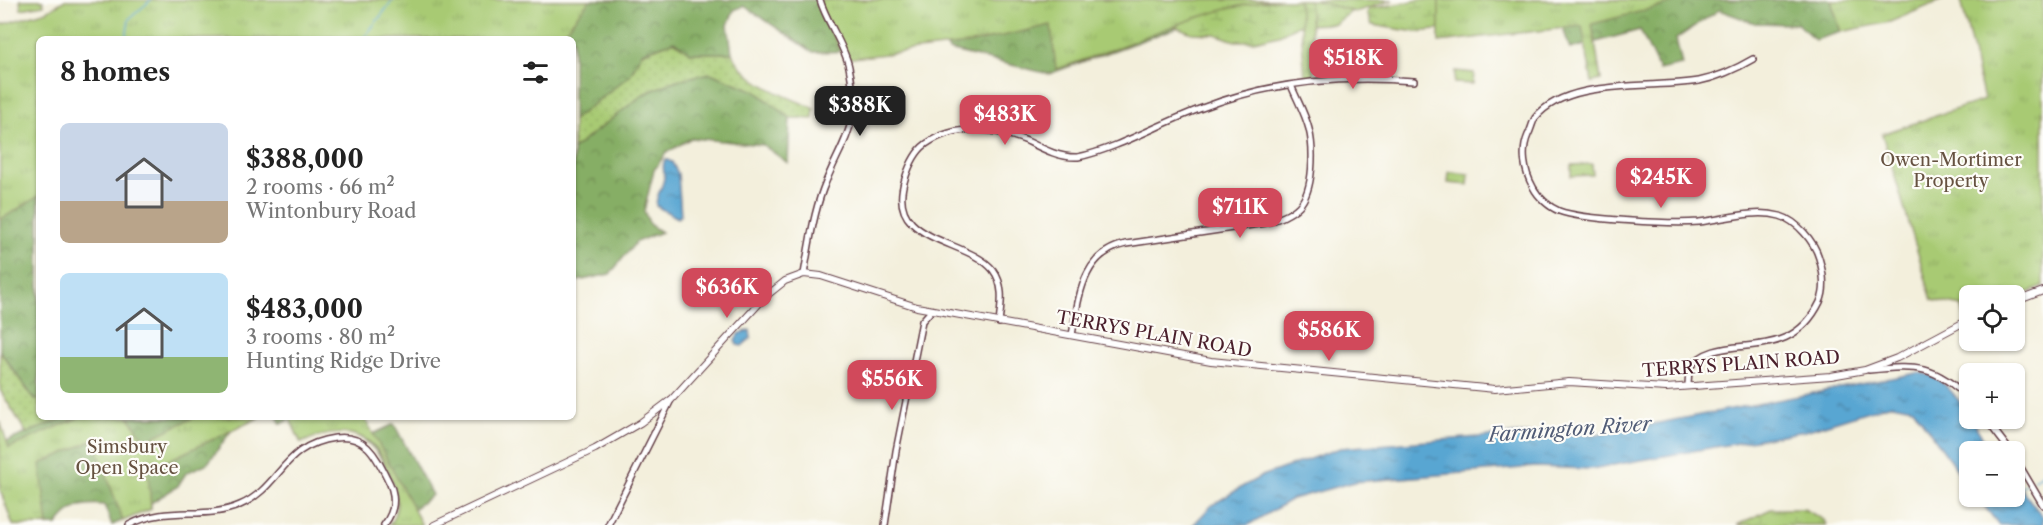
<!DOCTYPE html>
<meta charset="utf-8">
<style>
body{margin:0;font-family:"Libre Caslon Text",serif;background:#f2f2f2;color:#222;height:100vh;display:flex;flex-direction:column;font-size:22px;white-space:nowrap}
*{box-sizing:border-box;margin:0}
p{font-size:20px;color:#767676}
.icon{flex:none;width:33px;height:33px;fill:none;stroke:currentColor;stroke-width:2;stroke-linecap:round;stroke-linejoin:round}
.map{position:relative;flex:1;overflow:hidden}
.details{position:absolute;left:36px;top:36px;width:540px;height:384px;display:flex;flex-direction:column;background:#fff;border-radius:9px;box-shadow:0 2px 4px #0004}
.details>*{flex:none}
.fabs{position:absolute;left:1959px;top:285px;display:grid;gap:12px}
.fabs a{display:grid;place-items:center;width:66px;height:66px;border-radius:9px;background:#fff;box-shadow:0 2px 4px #0004;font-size:30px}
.price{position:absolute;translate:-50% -51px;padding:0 14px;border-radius:12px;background:#d1495b;color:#fff;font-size:20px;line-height:39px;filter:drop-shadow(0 2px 3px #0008)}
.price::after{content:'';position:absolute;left:50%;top:36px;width:18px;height:14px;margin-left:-9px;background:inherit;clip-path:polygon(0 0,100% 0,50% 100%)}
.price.selected{background:#222;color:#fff}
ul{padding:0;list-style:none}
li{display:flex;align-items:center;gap:18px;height:150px;padding:0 24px}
li span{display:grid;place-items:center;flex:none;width:168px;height:120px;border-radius:9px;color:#555}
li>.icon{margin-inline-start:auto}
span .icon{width:72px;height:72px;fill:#fffc;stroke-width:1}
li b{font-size:26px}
h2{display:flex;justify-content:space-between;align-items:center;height:72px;padding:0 24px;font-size:26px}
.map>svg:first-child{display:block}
</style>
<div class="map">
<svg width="2043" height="525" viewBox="0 0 2043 525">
<defs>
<pattern id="grass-dots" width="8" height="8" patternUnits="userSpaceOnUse" patternTransform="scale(1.5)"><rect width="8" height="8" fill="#a8ca73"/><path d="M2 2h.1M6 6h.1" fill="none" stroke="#92ad64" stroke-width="1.8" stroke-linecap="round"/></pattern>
<pattern id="forest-crowns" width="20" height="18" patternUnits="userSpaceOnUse" patternTransform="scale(1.5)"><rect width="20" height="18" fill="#86ae65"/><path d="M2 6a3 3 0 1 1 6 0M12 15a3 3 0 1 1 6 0" fill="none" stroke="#708d53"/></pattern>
<pattern id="wetland-marsh" width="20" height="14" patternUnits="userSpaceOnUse" patternTransform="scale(1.5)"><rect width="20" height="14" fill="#a8ca73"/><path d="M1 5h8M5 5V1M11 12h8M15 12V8" fill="none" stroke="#92ad64"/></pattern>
<pattern id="park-tufts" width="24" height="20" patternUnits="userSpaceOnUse" patternTransform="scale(1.5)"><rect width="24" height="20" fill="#a8ca73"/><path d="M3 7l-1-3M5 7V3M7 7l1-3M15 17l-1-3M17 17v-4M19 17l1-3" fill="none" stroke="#92ad64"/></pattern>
<pattern id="water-ripples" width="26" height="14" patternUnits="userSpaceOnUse" patternTransform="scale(1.5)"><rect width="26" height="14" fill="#59a6d2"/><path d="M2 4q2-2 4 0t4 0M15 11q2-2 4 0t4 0" fill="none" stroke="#4c87ab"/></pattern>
</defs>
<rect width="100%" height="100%" fill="#fdfcf7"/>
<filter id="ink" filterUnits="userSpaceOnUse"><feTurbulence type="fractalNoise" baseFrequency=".0167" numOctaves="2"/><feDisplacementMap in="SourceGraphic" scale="12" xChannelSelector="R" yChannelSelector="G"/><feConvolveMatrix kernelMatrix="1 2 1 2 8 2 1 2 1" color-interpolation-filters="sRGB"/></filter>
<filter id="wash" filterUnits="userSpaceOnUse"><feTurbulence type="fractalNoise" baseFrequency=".008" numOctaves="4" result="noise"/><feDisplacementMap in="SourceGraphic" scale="24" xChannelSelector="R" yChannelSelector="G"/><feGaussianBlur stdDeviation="1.35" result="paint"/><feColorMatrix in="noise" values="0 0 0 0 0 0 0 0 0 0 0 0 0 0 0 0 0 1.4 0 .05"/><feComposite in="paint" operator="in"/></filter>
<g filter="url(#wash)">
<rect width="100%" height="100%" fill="#f3efdc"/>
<!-- grass -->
<path fill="url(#grass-dots)" stroke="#79744f" stroke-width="1.5" d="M674 41 690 53H732C746 82 784 96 814 108L813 119 790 118 755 91 710 73 677 80 644 94 573 149V120L630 75 642 53Z
M0 351 34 400 39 399V417H68L27 434 0 390Z"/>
<!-- forest -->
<path fill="url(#forest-crowns)" stroke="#686648" stroke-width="1.5" d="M169 0H1193L1169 24 1179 27 1049 74 949 50 946 45 908 50 813 52 744 6 734 10 728 25 732 53H690L674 41 642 52 630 75 573 120V39H122Z
M1554 0H1831L1841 32 1815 40 1798 24 1755 23 1719 10 1676 39 1682 65 1659 70 1640 30 1570 49Z
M710 73 755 91 790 118 788 163 763 145 691 138 666 153 654 170 644 211 650 225 661 232 636 242 610 274 573 282V149L644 94 677 80Z
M0 81 39 102V399L35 400 0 351Z
M67 417H260L231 431 208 463 186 473 178 486 151 503V509L112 525 104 505C82 503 70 507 57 525H13L0 489V444Z
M277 417H364L373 434 394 424 432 495 413 509 394 517C399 499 396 489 388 472 370 431 341 422 301 443L290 419 281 424Z"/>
<!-- wetland -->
<path fill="url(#wetland-marsh)" stroke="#79744f" stroke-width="1.5" d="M1193 0H1336L1352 11 1335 24 1298 25 1279 35 1254 41H1235L1215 34 1192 33 1169 24Z
M1419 0H1554L1445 29 1416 32 1372 25 1367 13 1369 9Z
M1771 509H1804L1824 520 1826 525H1737Z"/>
<!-- park -->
<path fill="url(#park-tufts)" stroke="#79744f" stroke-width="1.5" d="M65 0H590L558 39H39V196L0 220V25L47 11Z
M819 0H1278C1199 7 1130 47 1056 69L1051 25 967 44 845 59 819 9Z
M1299 0H1309L1314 77 1305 78Z
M1313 0H1393L1355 12Z
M1439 0H1685L1592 24 1601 80 1592 82 1582 26 1439 42Z
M1831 0H1942L1890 22 1841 32Z
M1961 0H2043V287L2015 298 1970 296 1969 314 1965 317 1962 306 1932 300 1882 134 1984 100Z
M80 417H129L145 441 195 417H260L148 470 151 509 123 521 94 440 40 464 48 525H13L0 489V421L9 448Z
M289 417H364L422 525H389C401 509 398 493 390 476 386 467 382 455 375 447 357 427 323 432 301 443Z"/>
<!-- garden -->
<path fill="#a8ca73" stroke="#79744f" stroke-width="1.5" d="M20 0H43L44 5 21 9Z
M1455 71 1474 73 1473 84 1454 83Z
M1592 164 1593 175 1571 176V165Z
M1449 172 1469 174 1468 185 1448 183Z"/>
<!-- water -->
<path fill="url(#water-ripples)" stroke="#52627e" stroke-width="1.5" d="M665 159 672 162 678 174 681 215 678 218 656 206C656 194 662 190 664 178 665 171 661 166 665 159Z
M750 330 751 338 742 346 737 345 735 341 738 334Z
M1917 373C1951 372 1974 427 1991 451L1970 452 1969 487 1913 408 1892 404 1805 431 1591 469 1535 467 1354 482 1292 499 1248 525H1193L1212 505 1240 488 1262 476 1340 448 1517 434H1602Z
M2015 481 2043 517V525H1999L1977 497 2014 496Z"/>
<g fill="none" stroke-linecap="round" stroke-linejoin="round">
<!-- stream -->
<path stroke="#59a6d2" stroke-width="1.5" d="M126 39 129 19 151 0
M363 39 393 0
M2034 479 2043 474
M2018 489 2027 483"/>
</g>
</g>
<g filter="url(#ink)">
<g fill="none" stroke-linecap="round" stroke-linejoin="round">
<!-- minor casing -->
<g stroke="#633e46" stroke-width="8">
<path id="minor" d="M804 274C809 246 813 216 823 189 843 137 862 128 849 67 844 44 827 23 820 0
M999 323C1001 305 1005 286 993 270 967 238 884 243 905 179 909 166 915 152 926 144 956 123 995 128 1027 141 1043 149 1060 158 1078 157 1117 149 1163 122 1202 108 1269 82 1343 75 1414 81
M1072 335C1079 297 1082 253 1126 244L1266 223C1278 219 1290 215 1299 206 1314 190 1314 149 1309 129 1305 113 1297 100 1291 85
M1869 370C1916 365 1936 365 1970 400
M1688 385 1689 368C1720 327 1787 370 1820 302 1826 289 1823 271 1819 258 1814 241 1797 221 1780 216 1754 209 1725 219 1699 222 1673 224 1582 220 1559 211 1549 207 1538 197 1533 187 1524 171 1521 151 1528 135 1531 130 1532 123 1535 118 1567 77 1654 89 1699 81 1719 77 1736 69 1753 59
M1985 418 2011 452
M2014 456 2043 505
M129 525C168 504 204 521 240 505 281 487 282 445 335 438 365 434 375 454 387 478 396 494 396 510 384 525
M608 525 671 400
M885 525 896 451 922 321 932 310"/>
</g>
<!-- tertiary casing -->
<g stroke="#633e46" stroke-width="8">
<path id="tertiary" d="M2014 302 2043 291
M434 525 595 449 640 423 672 399 765 297 785 281 804 274 821 276 917 307 1211 361 1495 389 1569 382 1666 388 1831 376 1865 370 1897 358 1970 319"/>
</g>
<!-- minor -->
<use href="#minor" stroke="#fff" stroke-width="5"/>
<!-- tertiary -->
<use href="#tertiary" stroke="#fff" stroke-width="6"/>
</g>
</g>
<g text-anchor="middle" stroke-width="4.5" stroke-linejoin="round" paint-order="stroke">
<!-- park labels -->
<g font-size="18" fill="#665241" stroke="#fdfcf7">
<text x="1951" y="166">Owen-Mortimer<tspan x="1951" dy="21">Property</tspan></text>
<text x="127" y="453">Simsbury<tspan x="127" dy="21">Open Space</tspan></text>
</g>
<!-- street labels -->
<g font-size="18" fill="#4a1f2b" stroke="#fdfcf7">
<text transform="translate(1154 334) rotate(10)" y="6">TERRYS PLAIN ROAD</text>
<text transform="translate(1741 364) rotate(-4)" y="6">TERRYS PLAIN ROAD</text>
</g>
<!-- water labels -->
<g font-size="20" font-style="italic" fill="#515c76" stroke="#fdfcf7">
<text transform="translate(1570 429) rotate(-4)" y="7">Farmington River</text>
</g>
</g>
</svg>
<div class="fabs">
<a><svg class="icon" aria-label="locate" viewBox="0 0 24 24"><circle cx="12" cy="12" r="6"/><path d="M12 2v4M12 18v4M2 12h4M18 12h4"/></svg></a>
<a>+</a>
<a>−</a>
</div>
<b class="price" style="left:1353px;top:90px">$518K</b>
<b class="price selected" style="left:860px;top:137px">$388K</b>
<b class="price" style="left:1005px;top:146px">$483K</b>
<b class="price" style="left:1661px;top:209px">$245K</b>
<b class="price" style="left:1240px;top:239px">$711K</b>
<b class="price" style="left:727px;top:319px">$636K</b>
<b class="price" style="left:1329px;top:362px">$586K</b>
<b class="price" style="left:892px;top:411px">$556K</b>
<section class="details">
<h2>8 homes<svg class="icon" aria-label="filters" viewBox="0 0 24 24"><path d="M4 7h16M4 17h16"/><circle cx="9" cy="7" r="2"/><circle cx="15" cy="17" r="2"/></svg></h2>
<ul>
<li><span style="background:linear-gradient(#c9d6e8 65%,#b9a48a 0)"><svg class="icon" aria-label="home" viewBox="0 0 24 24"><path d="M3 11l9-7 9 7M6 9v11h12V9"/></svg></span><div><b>$388,000</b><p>2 rooms · 66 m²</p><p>Wintonbury Road</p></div></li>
<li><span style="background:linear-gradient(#bfe0f5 70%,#8fb573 0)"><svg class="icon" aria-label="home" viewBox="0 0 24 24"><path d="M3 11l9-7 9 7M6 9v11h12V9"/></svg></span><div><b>$483,000</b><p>3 rooms · 80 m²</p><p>Hunting Ridge Drive</p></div></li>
</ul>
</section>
</div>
